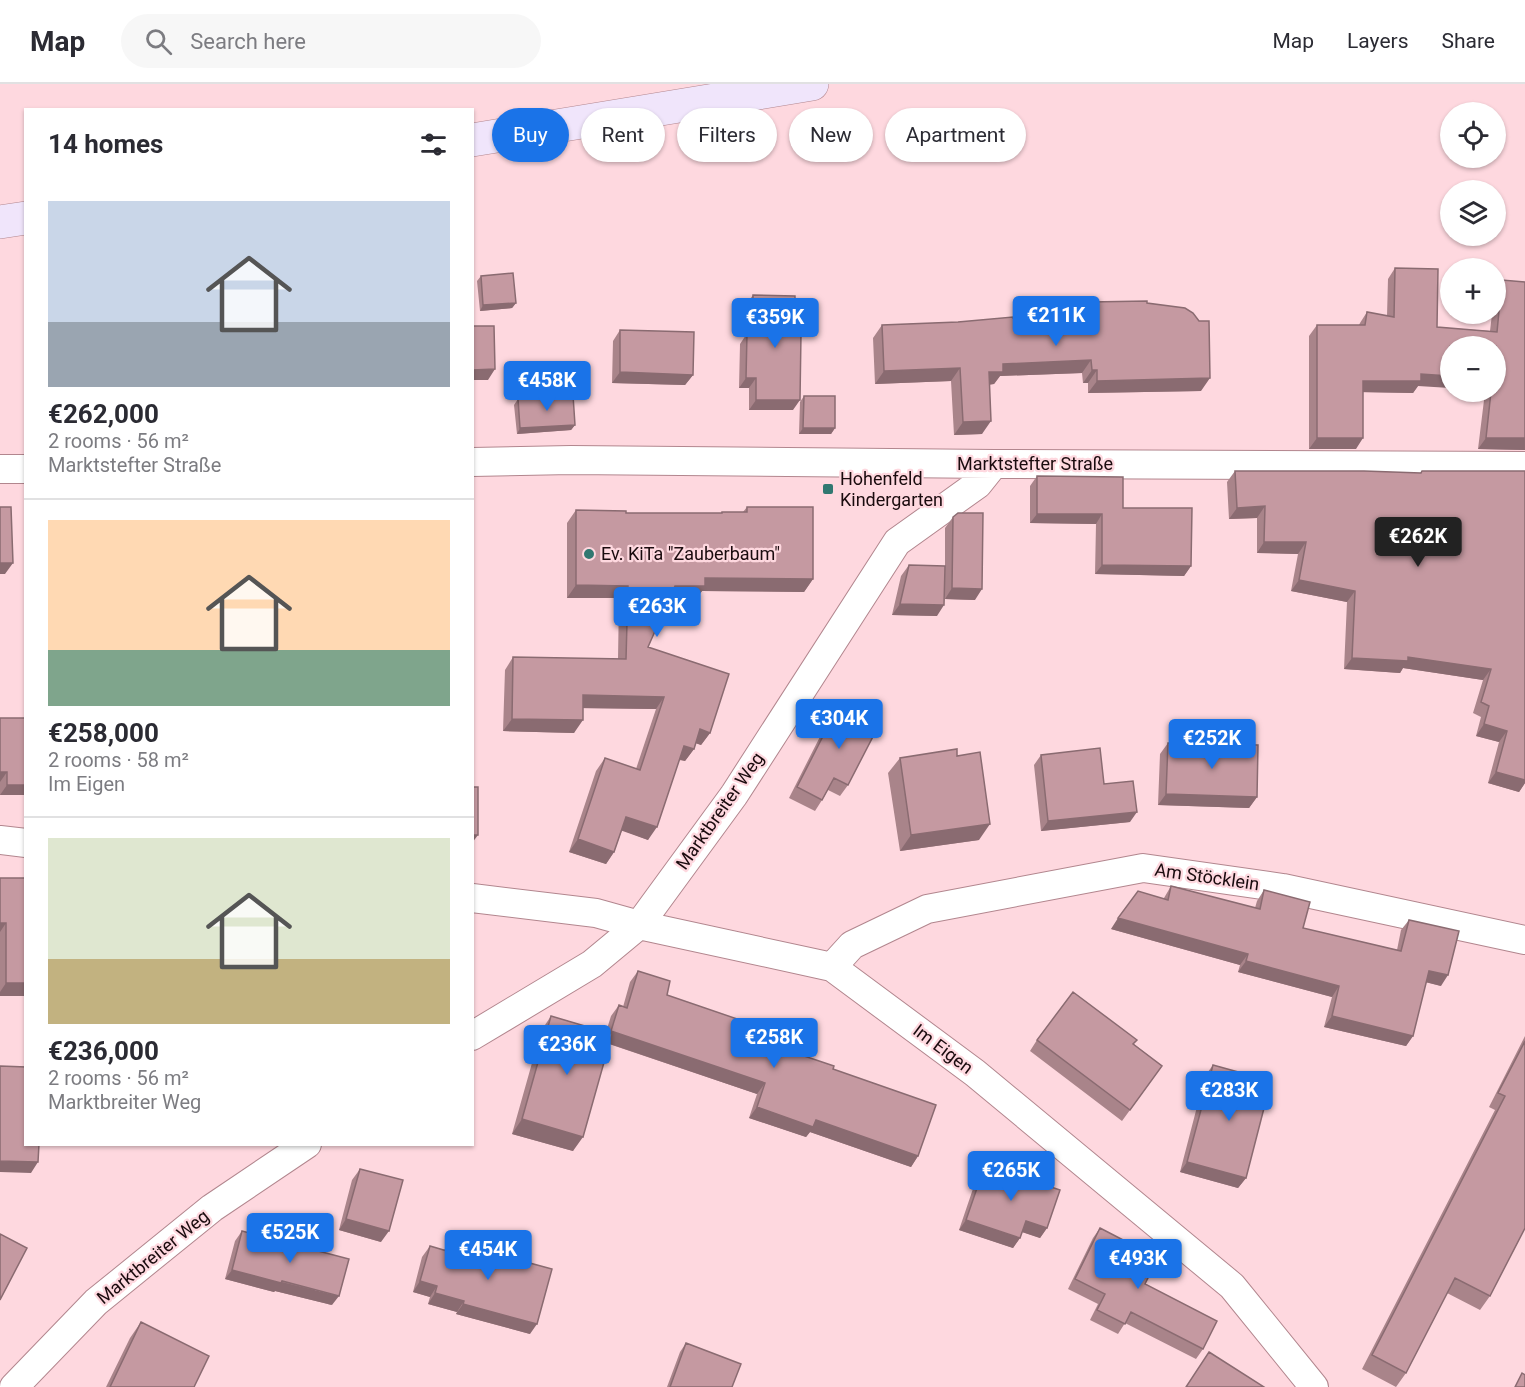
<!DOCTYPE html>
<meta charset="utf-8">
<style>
body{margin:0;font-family:Roboto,sans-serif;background:#f7f7f7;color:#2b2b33;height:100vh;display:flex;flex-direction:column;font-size:22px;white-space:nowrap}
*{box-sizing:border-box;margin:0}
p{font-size:20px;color:#7c7c81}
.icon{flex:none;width:33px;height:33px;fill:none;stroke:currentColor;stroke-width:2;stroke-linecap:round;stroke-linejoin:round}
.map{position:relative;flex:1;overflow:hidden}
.side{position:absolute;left:24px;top:24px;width:450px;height:1038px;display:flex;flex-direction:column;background:#fff;border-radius:0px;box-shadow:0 2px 4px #0004}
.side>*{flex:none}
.guide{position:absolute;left:492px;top:24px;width:570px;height:54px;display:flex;gap:12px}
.tools{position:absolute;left:1440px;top:18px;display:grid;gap:12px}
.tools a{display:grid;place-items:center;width:66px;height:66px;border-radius:50%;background:#fff;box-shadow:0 2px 4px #0004;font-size:30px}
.price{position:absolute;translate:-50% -51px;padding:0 14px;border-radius:6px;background:#1a73e8;color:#fff;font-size:20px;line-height:39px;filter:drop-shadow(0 2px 3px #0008)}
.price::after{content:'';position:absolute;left:50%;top:36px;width:18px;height:14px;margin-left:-9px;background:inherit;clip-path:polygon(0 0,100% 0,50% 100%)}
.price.current{background:#222;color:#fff}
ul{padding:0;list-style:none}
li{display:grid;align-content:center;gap:12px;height:318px;padding:0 24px}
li+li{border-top:2px solid #e1e1e2}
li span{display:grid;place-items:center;height:186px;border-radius:0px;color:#555}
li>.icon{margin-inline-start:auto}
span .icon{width:108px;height:108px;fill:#fffc;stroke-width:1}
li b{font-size:26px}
h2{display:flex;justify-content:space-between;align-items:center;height:72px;padding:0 24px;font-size:26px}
.chip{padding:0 21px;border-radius:27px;background:#fff;box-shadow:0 2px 4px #0004;font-size:21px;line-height:54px}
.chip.current{background:#1a73e8;color:#fff}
header{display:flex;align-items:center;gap:36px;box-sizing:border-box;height:84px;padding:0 30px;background:#fff;border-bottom:2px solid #e1e1e2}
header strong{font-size:28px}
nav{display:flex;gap:33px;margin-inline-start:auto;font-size:21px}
.search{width:420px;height:54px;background:#f7f7f7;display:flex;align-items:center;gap:15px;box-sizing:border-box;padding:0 21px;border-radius:33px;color:#7c7c81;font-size:22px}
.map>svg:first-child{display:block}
</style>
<header>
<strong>Map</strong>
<div class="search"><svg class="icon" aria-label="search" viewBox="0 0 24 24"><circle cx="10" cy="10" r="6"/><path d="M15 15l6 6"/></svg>Search here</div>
<nav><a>Map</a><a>Layers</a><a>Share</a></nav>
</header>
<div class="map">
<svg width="1525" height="1303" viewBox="0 0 1525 1303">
<rect width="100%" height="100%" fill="#fed8df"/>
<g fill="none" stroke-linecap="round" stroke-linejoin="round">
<!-- street casing -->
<g stroke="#b2868e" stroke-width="30">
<path id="street" d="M472 378 571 376 994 380 1525 382
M0 385H26
M0 756 26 759
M472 814 596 829 639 841 832 883 975 989 1232 1202 1314 1303
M832 883 852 861 927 825 1143 784 1283 804 1525 856
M472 952 592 880 639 841 734 711 897 458 978 400 994 380
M14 1303 96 1218 212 1124 307 1060"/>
</g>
<!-- secondary casing -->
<g stroke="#b2868e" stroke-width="34">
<path id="secondary" d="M472 56 812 0
M0 138 26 134"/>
</g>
<!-- street -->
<use href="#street" stroke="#fff" stroke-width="28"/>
<!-- secondary -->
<use href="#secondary" stroke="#f0e5fb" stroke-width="33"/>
</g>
<!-- wall -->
<path fill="#a9848a" d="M1395 184 1437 243 1490 247 1492 230H1496V205L1502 196 1525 198V366L1478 365 1485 308H1496V262L1418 302 1413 309 1363 308 1356 365H1309V252L1317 241H1359L1360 239 1367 228 1387 232 1388 195Z
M481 192 516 219 512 224 480 227 477 197Z
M753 211 793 326H749V304H739L740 260 746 251V221Z
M1090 218 1147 219 1201 307 1088 309V299H1083L1082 289 1000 292 994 300 989 301 982 350 954 351 951 297 875 300 873 254 882 241 958 238 1081 231Z
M620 246 693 291 685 301 612 299 613 257Z
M804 312 835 344 831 350H799L800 318Z
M518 315 575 341 571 346 517 350 514 321Z
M1235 387 1420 389 1422 387H1525V699L1519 708 1488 699 1499 658 1476 652 1481 633 1473 629 1483 596 1403 584 1400 589 1344 585 1347 518 1291 507 1298 470 1257 469V434L1229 435 1227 398Z
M1037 392 1123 424 1191 482 1184 492 1095 490 1096 440 1030 439V402Z
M747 423 813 495 804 508 702 507 696 515H669L648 563 710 649 701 661 696 659 694 665 685 677 679 676 648 756 622 746 614 768 606 780 569 768 596 687 605 674 636 685 656 625 583 624 574 649 503 647 505 586 513 573 618 575 619 514H567V439L576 426 626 429H721L722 428H743Z
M953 433 975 516 945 515V444Z
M909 481 937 532 892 531 901 492Z
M841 617 848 701 840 712 828 706 822 716 815 727 789 714 833 627Z
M0 634H26V711H0Z
M1168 659 1257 713 1249 724 1158 721 1160 670Z
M1041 671 1130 738 1041 747 1034 681Z
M957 672 979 756 900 767 888 689 900 674Z
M0 794H26V912H0Z
M1171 802 1255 824 1257 817 1264 806 1303 844 1397 866 1401 846 1409 836 1441 902 1426 898 1413 952 1406 962 1324 943 1332 913 1238 888 1240 881 1111 845 1164 814Z
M638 887 667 911 739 950 833 985 918 1072 911 1083 810 1048 806 1053 749 1034 757 1010 609 960 573 1067 512 1050 541 947 551 932 606 948 611 932 619 921 623 923 630 898Z
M1525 952V1144L1490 1212 1480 1226 1447 1209 1406 1289 1396 1303 1362 1285 1495 1026 1489 1023Z
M1037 956 1134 960 1162 982 1122 1037 1030 967Z
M1213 981 1246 1094 1238 1104 1180 1088 1205 992Z
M985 1081 1047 1144 1040 1154 1022 1148 1020 1154 1013 1164 959 1146 978 1090Z
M360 1085 381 1158 339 1146 352 1096Z
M1100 1144 1145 1200 1203 1265 1196 1275 1125 1239 1118 1250 1090 1236 1098 1220 1068 1205 1093 1154Z
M242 1147 332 1221 275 1207 274 1208 225 1195 235 1157Z
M449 1160 476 1167 478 1165 530 1250 456 1230 457 1228 428 1220 430 1213 413 1208 422 1173 430 1162 444 1166Z
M141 1238 194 1303H106L130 1254Z
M686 1259 732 1303H667L680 1268Z"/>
<!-- shaded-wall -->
<path fill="#8a6b71" d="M516 219 512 224 480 227 483 221Z
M1091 276 1082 289 1000 292 994 300 980 301 989 288 1003 280Z
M960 284 951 297 875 300 884 287Z
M495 285 488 296H472V286Z
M1092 286H1097L1088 299H1083Z
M620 288 693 291 685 301 612 299Z
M1421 290 1450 292V304L1418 302 1413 309 1355 308 1363 297Z
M746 294H756L749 304H739Z
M1210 294 1201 307 1088 309 1097 297Z
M756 316H800L793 326H749Z
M991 337 982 350 954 351 963 338Z
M575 341 571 346 517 350 520 344Z
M803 344H835L831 350H799Z
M1317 354H1363L1356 365H1309Z
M1486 354H1525V366L1478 365Z
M1265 422 1257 434 1229 435 1237 424Z
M1037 430H1102L1096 440 1030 439Z
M1264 458H1306L1298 470 1257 469Z
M0 479H13L5 490H0Z
M1102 481 1191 482 1184 492 1095 490Z
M705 494 813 495 804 508 702 507 696 515H666L675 502Z
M1299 496 1355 507 1347 518 1291 507Z
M576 501 628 502 619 514H567Z
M952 504 982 505 975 516 945 515Z
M900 520 944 521 937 532 892 531Z
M1408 573 1491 585 1483 596 1403 584 1400 589 1344 585 1352 574Z
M583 611 664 613 656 625 574 624Z
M512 635 583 636 574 649 503 647Z
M1484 640 1507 647 1499 658 1476 652Z
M700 645 710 649 701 661 692 658Z
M684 662 694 665 685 677 675 674Z
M0 688H7L0 698Z
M1496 688 1525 696V699L1519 708 1488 699Z
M7 701H26V711H0Z
M1166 710 1257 713 1249 724 1158 721Z
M1137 728 1130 738 1041 747 1048 737Z
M626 733 657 743 648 756 617 745Z
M990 740 979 756 900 767 911 751Z
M472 751H478L472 759Z
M578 755 614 768 606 780 569 768Z
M1118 834 1248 870 1240 881 1111 845Z
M0 839H6L0 848Z
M1246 877 1339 902 1332 913 1238 888Z
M1429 887 1448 891 1441 902 1421 897Z
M6 899H26V912H0V908Z
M1332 932 1413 952 1406 962 1324 943Z
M611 947 765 999 757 1010 604 958Z
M757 1023 816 1036 918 1072 911 1083 810 1048 806 1053 749 1034Z
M522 1035 583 1053 573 1067 512 1050Z
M0 1077 38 1078 31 1089 0 1088Z
M1187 1078 1246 1094 1238 1104 1180 1088Z
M346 1135 389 1147 381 1158 339 1146Z
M966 1136 1020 1154 1013 1164 959 1146Z
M1026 1137 1047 1144 1040 1154 1019 1147Z
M232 1186 339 1212 332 1221 275 1207 274 1208 225 1195Z
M420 1197 437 1202 430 1213 413 1208Z
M435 1209 464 1217 457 1228 428 1220Z
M463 1220 537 1240 530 1250 456 1230Z"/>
<!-- building -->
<path fill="#c599a1" stroke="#8a6b71" stroke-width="1.5" d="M1395 184 1438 185 1437 243 1497 248 1502 196 1525 198V354H1486L1491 308H1496V262H1450V292L1421 290V297H1363V354H1317V241H1365L1367 228 1394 233Z
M513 189 516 219 483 221 481 192Z
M753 211 795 212V250H801L800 316H756V294H746L747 250H753Z
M1147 217V219L1185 224 1193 229 1199 237H1209L1210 294 1097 297V286H1092L1091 276 1003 280V288H989L991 337 963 338 960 284 884 287 882 241 958 238 1013 233V234L1090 230V218Z
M472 242H494L495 285 472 286Z
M620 246 694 248 693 291 620 288Z
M573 311 575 341 520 344 518 315Z
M804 312H835V344H803Z
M1235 387H1364L1421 389 1422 387H1525V696L1496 688 1507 647 1484 640 1489 622 1481 618 1491 585 1408 573V577L1352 574 1355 507 1299 496 1306 458H1264L1265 422 1237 424Z
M1037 392 1123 393V424H1192L1191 482 1102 481V430H1037Z
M0 423H11L13 479H0Z
M747 423H813V495L705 494V502H675L648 563 729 590 710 649 700 645 694 665 684 662 657 743 626 733 614 768 578 755 605 674 640 686 664 613 583 611V636L512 635 513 573 626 575 628 502 576 501V426L626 427V429H722V428H747Z
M958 429H983L982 505 952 504 953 433Z
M909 481 945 482 944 521 900 520Z
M841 617 881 637 848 701 834 694 822 716 797 703Z
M0 634H26V701H7V688H0Z
M1168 659 1258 661 1257 713 1166 710Z
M1100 664 1104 700 1133 697 1137 728 1048 737 1041 671Z
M957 665V672L980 668 990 740 911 751 900 674Z
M472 703H478V751H472Z
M0 794H26V899H6V839H0Z
M1171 802 1260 825 1264 806 1310 818 1303 844 1401 867 1409 836 1459 847 1448 891 1429 887 1413 952 1332 932 1339 902 1246 877 1248 870 1118 834 1138 807 1168 816Z
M638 887 670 897 667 911 743 937 739 950 834 982 833 985 936 1021 918 1072 816 1036 813 1043 757 1023 765 999 611 947 619 921 627 924Z
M1073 908 1137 956 1133 960 1162 982 1130 1026 1037 956Z
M551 932 612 950 583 1053 522 1035Z
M1525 957V1144L1490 1212 1455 1194 1406 1289 1372 1271 1505 1012 1498 1009Z
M1213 981 1271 997 1246 1094 1187 1078Z
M0 982 26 983V1060H39L38 1078 0 1077Z
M985 1081 1060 1106 1047 1144 1026 1137 1020 1154 966 1136Z
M360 1085 403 1096 389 1147 346 1135Z
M1100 1144 1158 1174 1145 1200 1217 1237 1203 1265 1131 1228 1125 1240 1097 1226 1105 1210 1075 1195Z
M242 1147 349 1175 339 1212 282 1197 281 1199 232 1186Z
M0 1150 27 1164 0 1216Z
M449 1160 477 1167 478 1165 552 1185 537 1240 463 1220 464 1217 435 1209 437 1202 420 1197 430 1162 447 1167Z
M141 1238 209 1272 194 1303H110Z
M686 1259 741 1280 732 1303H670Z
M1209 1268 1264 1303H1186Z
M1522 1289 1525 1291V1303H1515Z"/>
<!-- markers -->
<g fill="#317871" stroke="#fed8df" stroke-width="2">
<rect x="822" y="399" width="12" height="12" rx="3"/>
<circle cx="589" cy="470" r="6"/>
</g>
<g text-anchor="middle" stroke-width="4.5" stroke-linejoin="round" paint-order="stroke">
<!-- street labels -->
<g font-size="18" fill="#1a0b0e" stroke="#fed8df">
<text x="1035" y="386">Marktstefter Straße</text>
<text transform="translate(720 727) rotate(-55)" y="6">Marktbreiter Weg</text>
<text transform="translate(1207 793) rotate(8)" y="6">Am Stöcklein</text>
<text transform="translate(943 965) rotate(37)" y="6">Im Eigen</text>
<text transform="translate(153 1173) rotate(-39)" y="6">Marktbreiter Weg</text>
</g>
<!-- poi labels -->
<g font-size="18" fill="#1a0b0e" stroke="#fed8df" text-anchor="start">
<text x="840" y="401">Hohenfeld<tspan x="840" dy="21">Kindergarten</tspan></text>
<text x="601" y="476">Ev. KiTa "Zauberbaum"</text>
</g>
</g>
</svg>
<div class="tools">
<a><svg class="icon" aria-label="locate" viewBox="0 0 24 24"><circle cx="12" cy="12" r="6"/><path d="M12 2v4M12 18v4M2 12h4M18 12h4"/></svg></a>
<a><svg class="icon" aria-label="layers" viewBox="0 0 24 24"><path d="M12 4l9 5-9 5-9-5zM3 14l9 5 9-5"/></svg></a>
<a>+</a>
<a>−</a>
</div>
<b class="price" style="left:1056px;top:263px">€211K</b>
<b class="price" style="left:775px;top:265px">€359K</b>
<b class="price" style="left:547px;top:328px">€458K</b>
<b class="price current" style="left:1418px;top:484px">€262K</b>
<b class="price" style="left:657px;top:554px">€263K</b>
<b class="price" style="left:839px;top:666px">€304K</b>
<b class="price" style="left:1212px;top:686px">€252K</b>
<b class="price" style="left:774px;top:985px">€258K</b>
<b class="price" style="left:567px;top:992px">€236K</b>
<b class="price" style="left:1229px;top:1038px">€283K</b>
<b class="price" style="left:1011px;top:1118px">€265K</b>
<b class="price" style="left:290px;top:1180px">€525K</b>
<b class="price" style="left:488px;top:1197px">€454K</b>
<b class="price" style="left:1138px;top:1206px">€493K</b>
<div class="guide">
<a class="chip current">Buy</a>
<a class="chip">Rent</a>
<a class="chip">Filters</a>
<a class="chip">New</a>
<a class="chip">Apartment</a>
</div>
<section class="side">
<h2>14 homes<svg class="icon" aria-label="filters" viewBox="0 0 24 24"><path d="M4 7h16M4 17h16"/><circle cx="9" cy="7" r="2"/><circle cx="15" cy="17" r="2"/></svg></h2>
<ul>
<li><span style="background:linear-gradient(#c9d6e8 65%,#9aa5b1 0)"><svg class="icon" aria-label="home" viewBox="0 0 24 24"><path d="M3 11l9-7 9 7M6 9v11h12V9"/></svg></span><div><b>€262,000</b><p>2 rooms · 56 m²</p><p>Marktstefter Straße</p></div></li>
<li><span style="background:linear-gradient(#ffd9b3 70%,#7fa58c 0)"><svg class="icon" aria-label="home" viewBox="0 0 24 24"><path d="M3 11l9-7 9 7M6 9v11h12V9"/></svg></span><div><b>€258,000</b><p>2 rooms · 58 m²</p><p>Im Eigen</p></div></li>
<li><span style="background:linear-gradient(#dfe7d0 65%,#c2b280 0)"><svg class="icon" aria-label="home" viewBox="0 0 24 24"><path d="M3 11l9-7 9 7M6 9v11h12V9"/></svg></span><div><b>€236,000</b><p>2 rooms · 56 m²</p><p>Marktbreiter Weg</p></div></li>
</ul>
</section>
</div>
